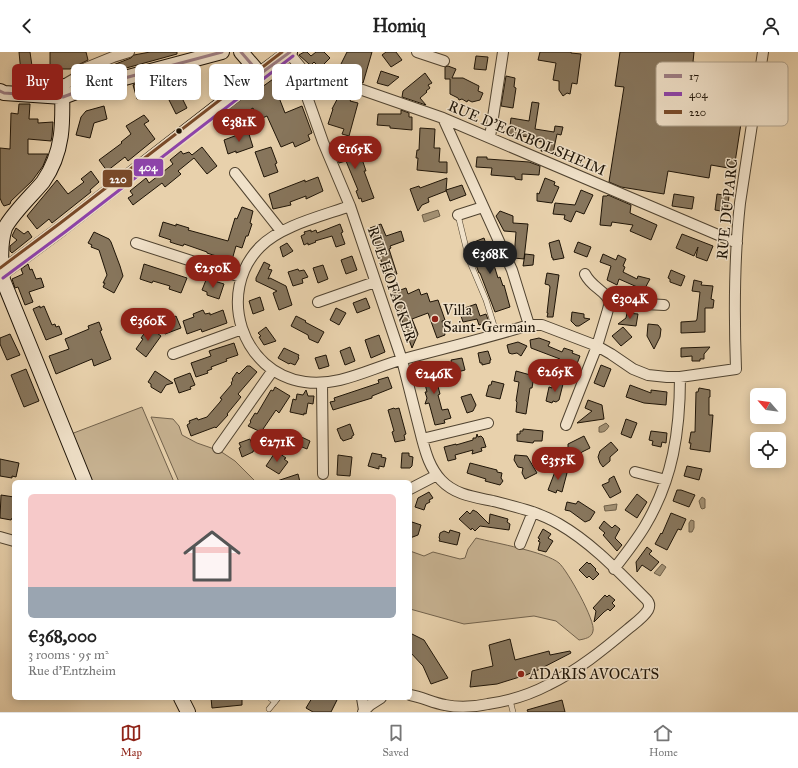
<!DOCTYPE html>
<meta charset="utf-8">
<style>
body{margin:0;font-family:"IM FELL Great Primer",serif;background:#f2f2f2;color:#222;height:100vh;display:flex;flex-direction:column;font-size:15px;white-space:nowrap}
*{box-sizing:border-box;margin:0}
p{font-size:13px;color:#767676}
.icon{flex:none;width:22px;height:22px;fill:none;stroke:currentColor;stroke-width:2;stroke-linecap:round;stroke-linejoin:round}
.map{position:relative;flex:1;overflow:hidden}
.side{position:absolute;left:12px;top:428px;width:400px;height:220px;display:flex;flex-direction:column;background:#fff;border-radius:6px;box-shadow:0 2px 10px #0003}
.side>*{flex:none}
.hud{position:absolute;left:12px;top:12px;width:400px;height:36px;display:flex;gap:8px}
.needle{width:26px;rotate:298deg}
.controls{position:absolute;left:750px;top:336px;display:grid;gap:8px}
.controls a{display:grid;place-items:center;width:36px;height:36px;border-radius:6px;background:#fff;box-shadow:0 2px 10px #0003;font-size:20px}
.price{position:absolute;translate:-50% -34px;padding:0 9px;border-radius:14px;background:#8f2418;color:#fff;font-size:13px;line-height:26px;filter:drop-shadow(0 1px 2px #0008)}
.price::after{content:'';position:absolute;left:50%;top:24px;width:12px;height:9px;margin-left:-6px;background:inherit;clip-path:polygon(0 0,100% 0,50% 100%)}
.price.selected{background:#222;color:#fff}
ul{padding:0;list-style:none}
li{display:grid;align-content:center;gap:8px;height:212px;padding:0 16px}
li span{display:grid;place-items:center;height:124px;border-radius:6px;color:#555}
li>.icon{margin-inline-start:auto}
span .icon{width:72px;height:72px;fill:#fffc;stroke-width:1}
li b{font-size:17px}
.chip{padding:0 14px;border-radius:6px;background:#fff;box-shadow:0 2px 10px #0003;font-size:14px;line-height:36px}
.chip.selected{background:#8f2418;color:#fff}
header{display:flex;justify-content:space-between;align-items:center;height:52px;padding:0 16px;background:#fff;font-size:18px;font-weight:700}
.menu{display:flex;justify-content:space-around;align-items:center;height:56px;border-top:1px solid #e0e0e0;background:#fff;font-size:11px;color:#767676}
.menu a{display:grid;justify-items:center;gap:2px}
.menu .selected{color:#8f2418}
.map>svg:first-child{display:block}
</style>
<header><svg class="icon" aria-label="back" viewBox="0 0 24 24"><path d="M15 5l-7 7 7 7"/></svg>Homiq<svg class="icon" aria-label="person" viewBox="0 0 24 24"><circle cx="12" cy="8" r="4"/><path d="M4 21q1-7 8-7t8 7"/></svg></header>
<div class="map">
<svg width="798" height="660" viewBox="0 0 798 660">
<rect width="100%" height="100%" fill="#e8d1ac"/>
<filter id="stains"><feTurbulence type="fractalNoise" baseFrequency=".005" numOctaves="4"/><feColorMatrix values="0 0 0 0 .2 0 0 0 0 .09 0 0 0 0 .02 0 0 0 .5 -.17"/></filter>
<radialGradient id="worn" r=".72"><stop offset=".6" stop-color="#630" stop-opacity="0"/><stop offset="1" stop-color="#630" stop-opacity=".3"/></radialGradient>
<!-- green -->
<path fill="#c6b190" stroke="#72624c" d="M142 355 174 430H90L71 382Z
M151 365 173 367 179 374 182 383 197 391 220 399 235 409 256 430H179Z
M476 486C495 491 546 500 559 511 567 518 596 569 593 579 592 586 584 587 579 588L556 569 534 564 464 572 410 557V499L424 504 433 500 460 507 465 506 468 497Z"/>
<!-- water -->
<path fill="#a39174" stroke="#6e5f48" d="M438 158 440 164 424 170 422 163Z
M606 371 609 374C607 378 604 381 599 380V375Z
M702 445 705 447V456L702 457 701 456 699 449Z
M617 452 616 458 605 459 604 454Z
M691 468 694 469V476L692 480H689V471Z
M662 512 666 515 660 524 654 521Z"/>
<!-- building -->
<path fill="#87765d" stroke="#1e1407" d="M19 0H30L33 21H21Z
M50 0H86L88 8 70 17H58V21H50Z
M150 0H177V2L90 26V22L131 6 134 3Z
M304 0H307L311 4 316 0H324L330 6 320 16 314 10 311 13 309 12 299 3Z
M347 0H372L363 31 336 22Z
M386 0H396L402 8 391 15 382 3Z
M540 0H571V1L581 2 577 32 572 31 570 42 567 41 563 44 559 38V29L553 28 556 11 538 8Z
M620 0H694L693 10 716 14 714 29 710 28 709 32 690 29 686 53 731 60 739 11 750 13 734 117 711 113 709 126 668 119 664 142 621 135 609 130 624 35 615 34Z
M476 4 488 5 486 18 474 17Z
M448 14 456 17 452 26H463L479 34 478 39 483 41 480 48 472 50 468 48 467 50 462 47 459 48 458 46 450 42V27H445V15Z
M287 17H290L296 25 279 38 280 42 278 43 285 61 302 54 312 81 308 83 310 88 295 95 293 90 281 95 267 64 258 68 253 56 220 75 214 68 250 41 251 43Z
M381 19 399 25 388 34 377 31Z
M425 21 432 31 428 33 430 36 426 39 427 40 420 46 426 53 402 45 403 39Z
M506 24 515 26 514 35 516 36 513 56 501 54Z
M174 31 178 39 155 45 154 42Z
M135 32 142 39 145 44 137 47 133 33Z
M342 38 354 42 350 49 358 51 349 84 342 82 344 77 328 72 333 57H332Z
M180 42 187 56 176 62 169 48Z
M532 50 539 51 535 77 554 80 555 74 563 75 561 83 557 82 553 101 541 99 543 90 528 88 529 85 509 82 511 66 529 69Z
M19 52H30L29 67H38V71L53 70 52 84 51 89 28 87V102H48L47 104 43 114 32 129 11 149 10 152 4 154 2 151 0 146V96L10 97 11 61 18 62Z
M104 54 107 67 94 71 90 86 76 83 81 65 86 59Z
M401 58 409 61V65H412V78L390 76V74L377 73 378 62H401Z
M144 63 149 69 144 72 155 87 128 109 125 105 107 119 99 108 122 91 121 90 131 82 126 74Z
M420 76 435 77 434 96H440L439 110H447V121L417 118 418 106H416L417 98H419Z
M248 79 253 95 236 101V99L228 102 224 88Z
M354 90 352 96 356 106 361 104 366 119H364L374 146 362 150 361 146 359 147 356 139 358 138 346 109 339 111 334 96Z
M202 95 217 114 207 122 194 106 178 119 181 122 165 135 162 131 133 153 128 146 133 143 130 139 146 126 149 131 173 112 170 108 181 99 183 102 189 100 192 103Z
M271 95 277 111 275 112 278 120 264 125 255 100Z
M477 105H487V107L529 110 540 114 539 123 522 122V128L515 127V125L491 123 492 116 476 115Z
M91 119 99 130 90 138 91 140 52 171 49 167 37 177 27 164 57 128 68 142 84 130 81 127Z
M318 125 323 139 306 147V144L290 150 291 153 273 157 269 142 305 128V130Z
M447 126 446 139 428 146 429 150 422 153 418 159 410 137 419 134 420 136Z
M545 126 555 130 554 133 559 135 552 151 537 149V141L539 142Z
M462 133 466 143 450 149 446 138Z
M581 138 593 143 584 162 576 159 571 170 564 167 565 163 553 162 555 151 575 153Z
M674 142 694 145 692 157 672 154Z
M717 142 729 144 727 160 715 158Z
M608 143 631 153 630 161 657 173 651 188 630 179 633 173 612 170 611 174 600 173 603 144H607Z
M242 155 253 159 250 171 252 172 248 184H246L242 196 236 194 232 208 213 203 207 201V200L184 192 183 194 176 192 170 190 171 188 159 184 163 170 176 174V172L189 176 188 178 228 189 235 166 237 167Z
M500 159 513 164V171L528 172 524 207 514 206 516 180 504 179 496 164Z
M340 172 343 180 341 181 345 192 336 195 332 184 315 189 316 190 308 193V191L304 193 301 184 305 182 304 180 311 178V180L316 178 317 181Z
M381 172 386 184 401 179 404 189 390 194 391 196 389 197 397 222 387 226 370 176Z
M16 176 24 182 28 179 32 185 12 201 10 199V194L17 188 12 184Z
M94 180 109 187 111 190 120 214 123 224 114 241 103 235 105 231H103L107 223 99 198 91 195 92 193 88 191Z
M682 182 713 194 707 209 696 205 698 195 694 204 676 196Z
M484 186 488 198 489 197 498 226 500 225 503 234 504 233 510 255 495 260 480 221H479L476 213 469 192Z
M559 188 564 206 553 208V206H552L549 191Z
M578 190 591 195 587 205 574 200Z
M287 191 293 199 283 205 280 195Z
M525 202 534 203 533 213 523 214Z
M603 202 616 208 618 203 626 207 623 214 625 215 623 220 637 227 638 224 650 227 644 238 619 227 617 233 607 228 611 214 600 210Z
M352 204 357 218 346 222 341 208Z
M264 210 270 213 268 217 272 218 268 227 270 226 286 234 292 253 279 258 273 241 277 239 256 229V226Z
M28 212 30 218 32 217 36 227 41 226 44 235 29 240 33 250 25 253 18 235 15 236 12 227 23 222 21 217Z
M144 212 187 226 181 241 169 237 170 234 153 229 152 231 140 227Z
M323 213 328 227 318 231 313 216Z
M298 217 299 219 304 218 308 225 302 227 303 231 293 234 288 220Z
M671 218 685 224 681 234 670 230V227L668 226Z
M547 221 559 223 553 265H547L548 261H547L550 235 549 233 545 232Z
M206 228 211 229V228L224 232 219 247 207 243V240L202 238Z
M694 228 702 230 701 233 713 234 711 247 714 248 713 256H705V280L681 281V270L696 269 697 267 700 240 692 239Z
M406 236 408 242 419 237 421 243 427 241 430 250 438 248 445 268 442 269 445 283 437 286 428 261 412 267 418 282 412 296 392 241Z
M260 245 264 258 253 262 249 249Z
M366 246 370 256 357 261 353 251Z
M476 252 480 264 486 262 489 270 479 273 477 267 463 270 459 258Z
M40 254V256L44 254 52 273 55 272 56 275 59 274 62 282 46 288 33 257Z
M336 256 346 261 339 273 330 268Z
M203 258 205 262 210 261V263L223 258 227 271 202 280 201 277 187 282 183 269 194 265 193 262Z
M572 260 584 262V266L590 267 579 274H576L571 269Z
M627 261 638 262 636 274 618 272 626 266Z
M172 264V266L176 264 181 276 165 282 160 270 164 269 163 266Z
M296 264 306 269 305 270 324 280 318 291 309 287 308 283 291 274Z
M99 270 102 278 100 279 111 307 94 314 92 307 56 322 49 304 69 297 65 287 89 277 88 274Z
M648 272 658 273 661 277 660 285 654 297 647 284Z
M266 275 276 289 264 293 259 285 261 284 258 281Z
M623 275 632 285 621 294 612 284Z
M150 276 161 284 146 305 136 297 143 287 141 286 146 279 148 280Z
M10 282 20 303 7 308 0 292V286Z
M379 283 385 300 371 306 365 288Z
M539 286 550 290 548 294 562 300 564 296 573 299 572 301 580 304 575 317 561 312 562 309 559 308 560 307 531 296 530 288Z
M518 290 527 294 521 304 517 301 512 302 509 301 507 293Z
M234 291 238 303 226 307 227 309 211 315 212 317 207 319 208 321 196 325 191 311 211 304 209 299Z
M350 295 355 309 345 313 340 299Z
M710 295 704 302V307H700V309H692V304L681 305V296Z
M284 296 299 303 298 305 299 306 295 313 290 311 289 312 278 306Z
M488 299 491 308H490V311L482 313V311H480L478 301Z
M326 303 329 314 319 317 315 306Z
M462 306 465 318 454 321 451 308Z
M436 312 438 322 435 323 440 342 438 343 442 358 448 357 451 366 444 368 445 371 435 373 429 351 425 352 427 346 425 340H427L421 316Z
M601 313 611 317 604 335 594 331Z
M247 314H250L257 320 238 342 241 345 227 362 228 363 216 376 215 375 191 384 187 373 190 371 189 369 197 366 198 368 207 365 220 350 222 347 220 346 232 332 231 331 233 328 232 327 237 320 239 322Z
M26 317 39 349 24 355 11 323Z
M155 319 173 331 166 333 161 341 151 335V332L148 330Z
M516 319 534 324 532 336H530L526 362 516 360 517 350 516 349 519 330 514 329Z
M190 321 195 333 190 335 191 337 179 341 174 327Z
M388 325 392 336 372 344V346L333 358 330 350 335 349 334 346 379 331 378 328Z
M492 329 504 332 500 347 486 344 489 333H491Z
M554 329 563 332 559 348 556 350 553 349 552 351 546 349 549 335 552 336Z
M630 333 651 341V338L667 340 666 353 644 351 626 345Z
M275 335 290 344 279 361 276 358 261 380 248 374 251 370 250 369 255 361 257 362 271 338 273 339Z
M699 336 710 338V345H709V363H713L710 400 690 397 691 391H689L691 380H695L696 340H698Z
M306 338 308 344H314L313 352 308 351 306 362 304 361V363L290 360 293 347 296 348 297 342 303 343Z
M471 342 476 353 473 359 467 361 461 345Z
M588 348 602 353 604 367 577 371 592 359 585 356Z
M394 356 395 357 399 356 406 382 404 383 405 388 395 390 392 380 394 379 388 358Z
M626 367 637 371 631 386 621 382Z
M350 372 354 383 352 384V386L343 389 342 387H341L337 377Z
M523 377 543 379 542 389H534L533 391 517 389V382H520V379H523Z
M651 379 667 381 666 391 662 390 661 395 652 393 653 389 649 388Z
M295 382 310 389 307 397 302 395 300 397 291 393Z
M477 382 478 385 481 384 483 386 486 395 481 396 482 399 472 402 473 398 455 403 456 407 448 409 444 395 456 392V393L473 388V386H476Z
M584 384 590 396 582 400 577 405 574 400 571 401 568 395V392Z
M250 387 254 399H253V400L242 405 239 396 241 395 239 391Z
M611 390 618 398 610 405V409L603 415 600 411 598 405 600 399Z
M276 399 286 406 284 407 288 410 279 422 266 414Z
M372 401 382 403 381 405 386 406 384 415 379 414V417L368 414Z
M402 401H409V404L413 405 412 414 410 416H401Z
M338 403 352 405 350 424 337 423Z
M515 403 527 404 537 421 525 427 522 421 523 416 518 415 514 408Z
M0 407 19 411 16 425 12 424V426L0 424Z
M470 411 497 418V420L502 421 501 426 503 429 500 433 485 429 486 427 467 421Z
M687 414 702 417 699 428 684 424Z
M556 417 567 421 562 440 557 438 556 441 548 438Z
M298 422 300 430H277V429Z
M614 424 621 440 610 446 602 433 609 430V427Z
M677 438H681L695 443 689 455 673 449Z
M429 440 433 446 429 448 430 450 426 452 424 458 415 455 418 446Z
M637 442 647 450 637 466 625 458Z
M1 443 14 445V466H12L11 468 0 466Z
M578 449 595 460 590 468 585 470 570 459 565 458 567 450 576 452Z
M473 458 477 460 489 472 490 462 508 467 507 470 510 472 509 478 480 474 475 479 472 476 471 478 459 467 467 459 470 462Z
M671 461 686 467 681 478 678 477 667 498 655 492 661 481 662 482Z
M604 469 612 476 615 473 620 477 615 486 622 493 617 499 603 483 605 481 599 476Z
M412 470 421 473 418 483 410 486V475Z
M543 477 551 482 548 486 553 489 546 500 538 498 540 490 538 489 540 487 538 486Z
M450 478 460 481 457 493 439 489 440 487 439 486 440 481 444 479 449 481Z
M647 495 652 499 649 502 659 510 651 519 642 513 637 520 636 510Z
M587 510 589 512 590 511 596 517 595 518 599 522 593 528 589 524 587 526 579 518Z
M605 543 607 545 609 543 615 548 612 551 615 554 610 559 608 557 604 560 594 570 596 559 593 556Z
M410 581 424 588 448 626 431 632 423 614 410 600Z
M510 587 515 608 549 599 550 603 570 599 571 601 538 618 526 623 497 632 470 635 472 619 493 614 489 593Z
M211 646H242V653L212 656Z
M312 646H338L331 660H313L306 656Z
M562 648 565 660H528L527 658Z"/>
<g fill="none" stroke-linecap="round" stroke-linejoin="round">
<!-- lane casing -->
<g stroke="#504330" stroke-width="6">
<path id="lane" d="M458 163 469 208 486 248 497 283
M270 646 275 650
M510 648 513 660
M269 657 278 646"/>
</g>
<!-- street casing -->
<g stroke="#504330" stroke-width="12">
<path id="street" d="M417 0 444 9
M289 1 302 17 306 42 323 90 350 154 402 308 422 387C426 402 430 416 441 428 455 443 474 445 493 449 516 455 539 460 559 472 592 491 619 520 646 547 649 550 650 554 648 558 644 565 634 572 628 577 603 598 577 619 548 633 529 643 509 649 488 652 474 655 459 656 445 653 433 651 422 645 410 643
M302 17 443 66 737 191
M62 34 74 27 86 16 113 5 129 0
M443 66 512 218 529 273
M490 85 503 0
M235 121 281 179
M350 154C322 164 280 174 260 195 216 240 241 321 305 330 339 335 371 316 404 307 445 296 487 286 529 273H542L597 294 611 302 633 317 648 323 667 325H680L736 317C734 262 734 206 740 151L763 0
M458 163 483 155
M136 191 241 225
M318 250 375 230
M610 250 664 253
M173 302 242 277
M322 331 323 422
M566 373 597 294 607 261 610 250C605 238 592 236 585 222
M422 387 488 371
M218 396 273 318
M635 420 666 428
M410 437 437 423
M0 485 14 489
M520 492 533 460
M614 517C625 503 636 489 645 474 673 427 680 379 680 325
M362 646 364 658
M363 660 370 653 381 646"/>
</g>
<!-- secondary casing -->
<g stroke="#1e1407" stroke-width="16">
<path id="secondary" d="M241 0 260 22
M62 34C63 70 64 100 43 130 33 142 12 162 5 176 0 191 1 213 3 228L85 430
M0 39 4 41 63 45 87 36 222 0
M0 222 62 176 247 32 290 0
M181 646 188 660"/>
</g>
<!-- lane -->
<use href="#lane" stroke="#f0e1c9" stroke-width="5"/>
<!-- street -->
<use href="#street" stroke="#f0e1c9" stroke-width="10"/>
<!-- secondary -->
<use href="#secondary" stroke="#f0e1c9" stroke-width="14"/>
<!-- bus-1 casing -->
<g stroke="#f0e1c9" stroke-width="6">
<path id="bus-1" d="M241 0 260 22 290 0
M0 39 4 41 63 45 87 36 222 0"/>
</g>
<!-- bus-2 casing -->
<g stroke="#f0e1c9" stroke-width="6">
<path id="bus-2" d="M3 226 65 180 293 4"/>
</g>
<!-- bus-3 casing -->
<g stroke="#f0e1c9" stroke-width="6">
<path id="bus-3" d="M0 216 59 172 282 0"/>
</g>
<!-- bus-1 -->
<use href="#bus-1" stroke="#9e7f86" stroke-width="3"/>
<!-- bus-2 -->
<use href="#bus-2" stroke="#8e44ad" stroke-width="3"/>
<!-- bus-3 -->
<use href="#bus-3" stroke="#7a4b2a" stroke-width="3"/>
</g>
<!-- markers -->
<circle fill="#1e1407" stroke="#f0e1c9" stroke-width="1.5" cx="179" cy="79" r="3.5"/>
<g fill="#8f2418" stroke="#f0e1c9" stroke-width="1.5">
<circle cx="435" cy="267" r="4"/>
<circle cx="521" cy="622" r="4"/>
</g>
<g text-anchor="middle" stroke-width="3" stroke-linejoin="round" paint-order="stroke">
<!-- street labels -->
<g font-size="15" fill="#1e1407" stroke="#f0e1c9">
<text transform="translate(527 86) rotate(23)" y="5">RUE D'ECKBOLSHEIM</text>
<text transform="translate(727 157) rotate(-84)" y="5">RUE DU PARC</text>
<text transform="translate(392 232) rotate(71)" y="5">RUE HOFACKER</text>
</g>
<!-- poi labels -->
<g font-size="15" fill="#1e1407" stroke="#f0e1c9" text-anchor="start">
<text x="443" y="263">Villa<tspan x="443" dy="17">Saint-Germain</tspan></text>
<text x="529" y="627">ADARIS AVOCATS</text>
</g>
</g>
<!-- legend -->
<rect x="656" y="10" width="132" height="64" rx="6" fill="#f0e1c9" stroke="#b1a48f" stroke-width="1"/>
<rect x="664" y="22" width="18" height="4" fill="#9e7f86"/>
<rect x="664" y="40" width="18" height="4" fill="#8e44ad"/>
<rect x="664" y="58" width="18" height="4" fill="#7a4b2a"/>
<g font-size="11" fill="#1e1407">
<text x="689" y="28">17</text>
<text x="689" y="46">404</text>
<text x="689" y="64">220</text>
</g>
<g stroke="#f0e1c9" stroke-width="1.5">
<rect x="133" y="106" width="31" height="19" rx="4" fill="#8e44ad"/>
<rect x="102" y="117" width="31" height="19" rx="4" fill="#7a4b2a"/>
</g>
<g font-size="11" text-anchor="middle" font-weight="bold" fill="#fff">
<text x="148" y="119">404</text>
<text x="118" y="131">220</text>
</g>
<rect width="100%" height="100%" filter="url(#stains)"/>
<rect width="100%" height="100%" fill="url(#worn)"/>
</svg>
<div class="controls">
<a><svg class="needle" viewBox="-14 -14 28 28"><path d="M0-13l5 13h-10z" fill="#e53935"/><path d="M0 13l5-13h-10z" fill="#767676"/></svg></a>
<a><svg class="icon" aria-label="locate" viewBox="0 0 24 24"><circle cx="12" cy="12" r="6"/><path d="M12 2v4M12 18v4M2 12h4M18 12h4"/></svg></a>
</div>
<b class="price" style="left:239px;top:91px">€381K</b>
<b class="price" style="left:355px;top:118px">€165K</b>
<b class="price selected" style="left:490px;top:223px">€368K</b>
<b class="price" style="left:213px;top:237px">€250K</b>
<b class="price" style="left:630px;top:268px">€304K</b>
<b class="price" style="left:148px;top:290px">€360K</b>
<b class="price" style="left:555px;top:341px">€265K</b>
<b class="price" style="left:434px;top:343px">€246K</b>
<b class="price" style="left:277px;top:411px">€271K</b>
<b class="price" style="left:558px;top:429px">€355K</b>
<div class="hud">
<a class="chip selected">Buy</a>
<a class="chip">Rent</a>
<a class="chip">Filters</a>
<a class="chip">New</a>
<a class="chip">Apartment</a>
</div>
<section class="side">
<ul>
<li><span style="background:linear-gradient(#f6c9c9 75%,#9aa5b1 0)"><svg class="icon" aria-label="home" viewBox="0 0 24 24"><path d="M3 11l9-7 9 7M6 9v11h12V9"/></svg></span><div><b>€368,000</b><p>3 rooms · 95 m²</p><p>Rue d'Entzheim</p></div></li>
</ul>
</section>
</div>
<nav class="menu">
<a class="selected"><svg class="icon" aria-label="map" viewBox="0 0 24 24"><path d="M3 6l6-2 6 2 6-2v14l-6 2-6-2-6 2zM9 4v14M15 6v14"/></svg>Map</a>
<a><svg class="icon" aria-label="saved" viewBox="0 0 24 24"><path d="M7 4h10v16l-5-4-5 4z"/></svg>Saved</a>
<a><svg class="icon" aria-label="home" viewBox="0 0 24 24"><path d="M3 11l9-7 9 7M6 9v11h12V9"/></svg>Home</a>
</nav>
